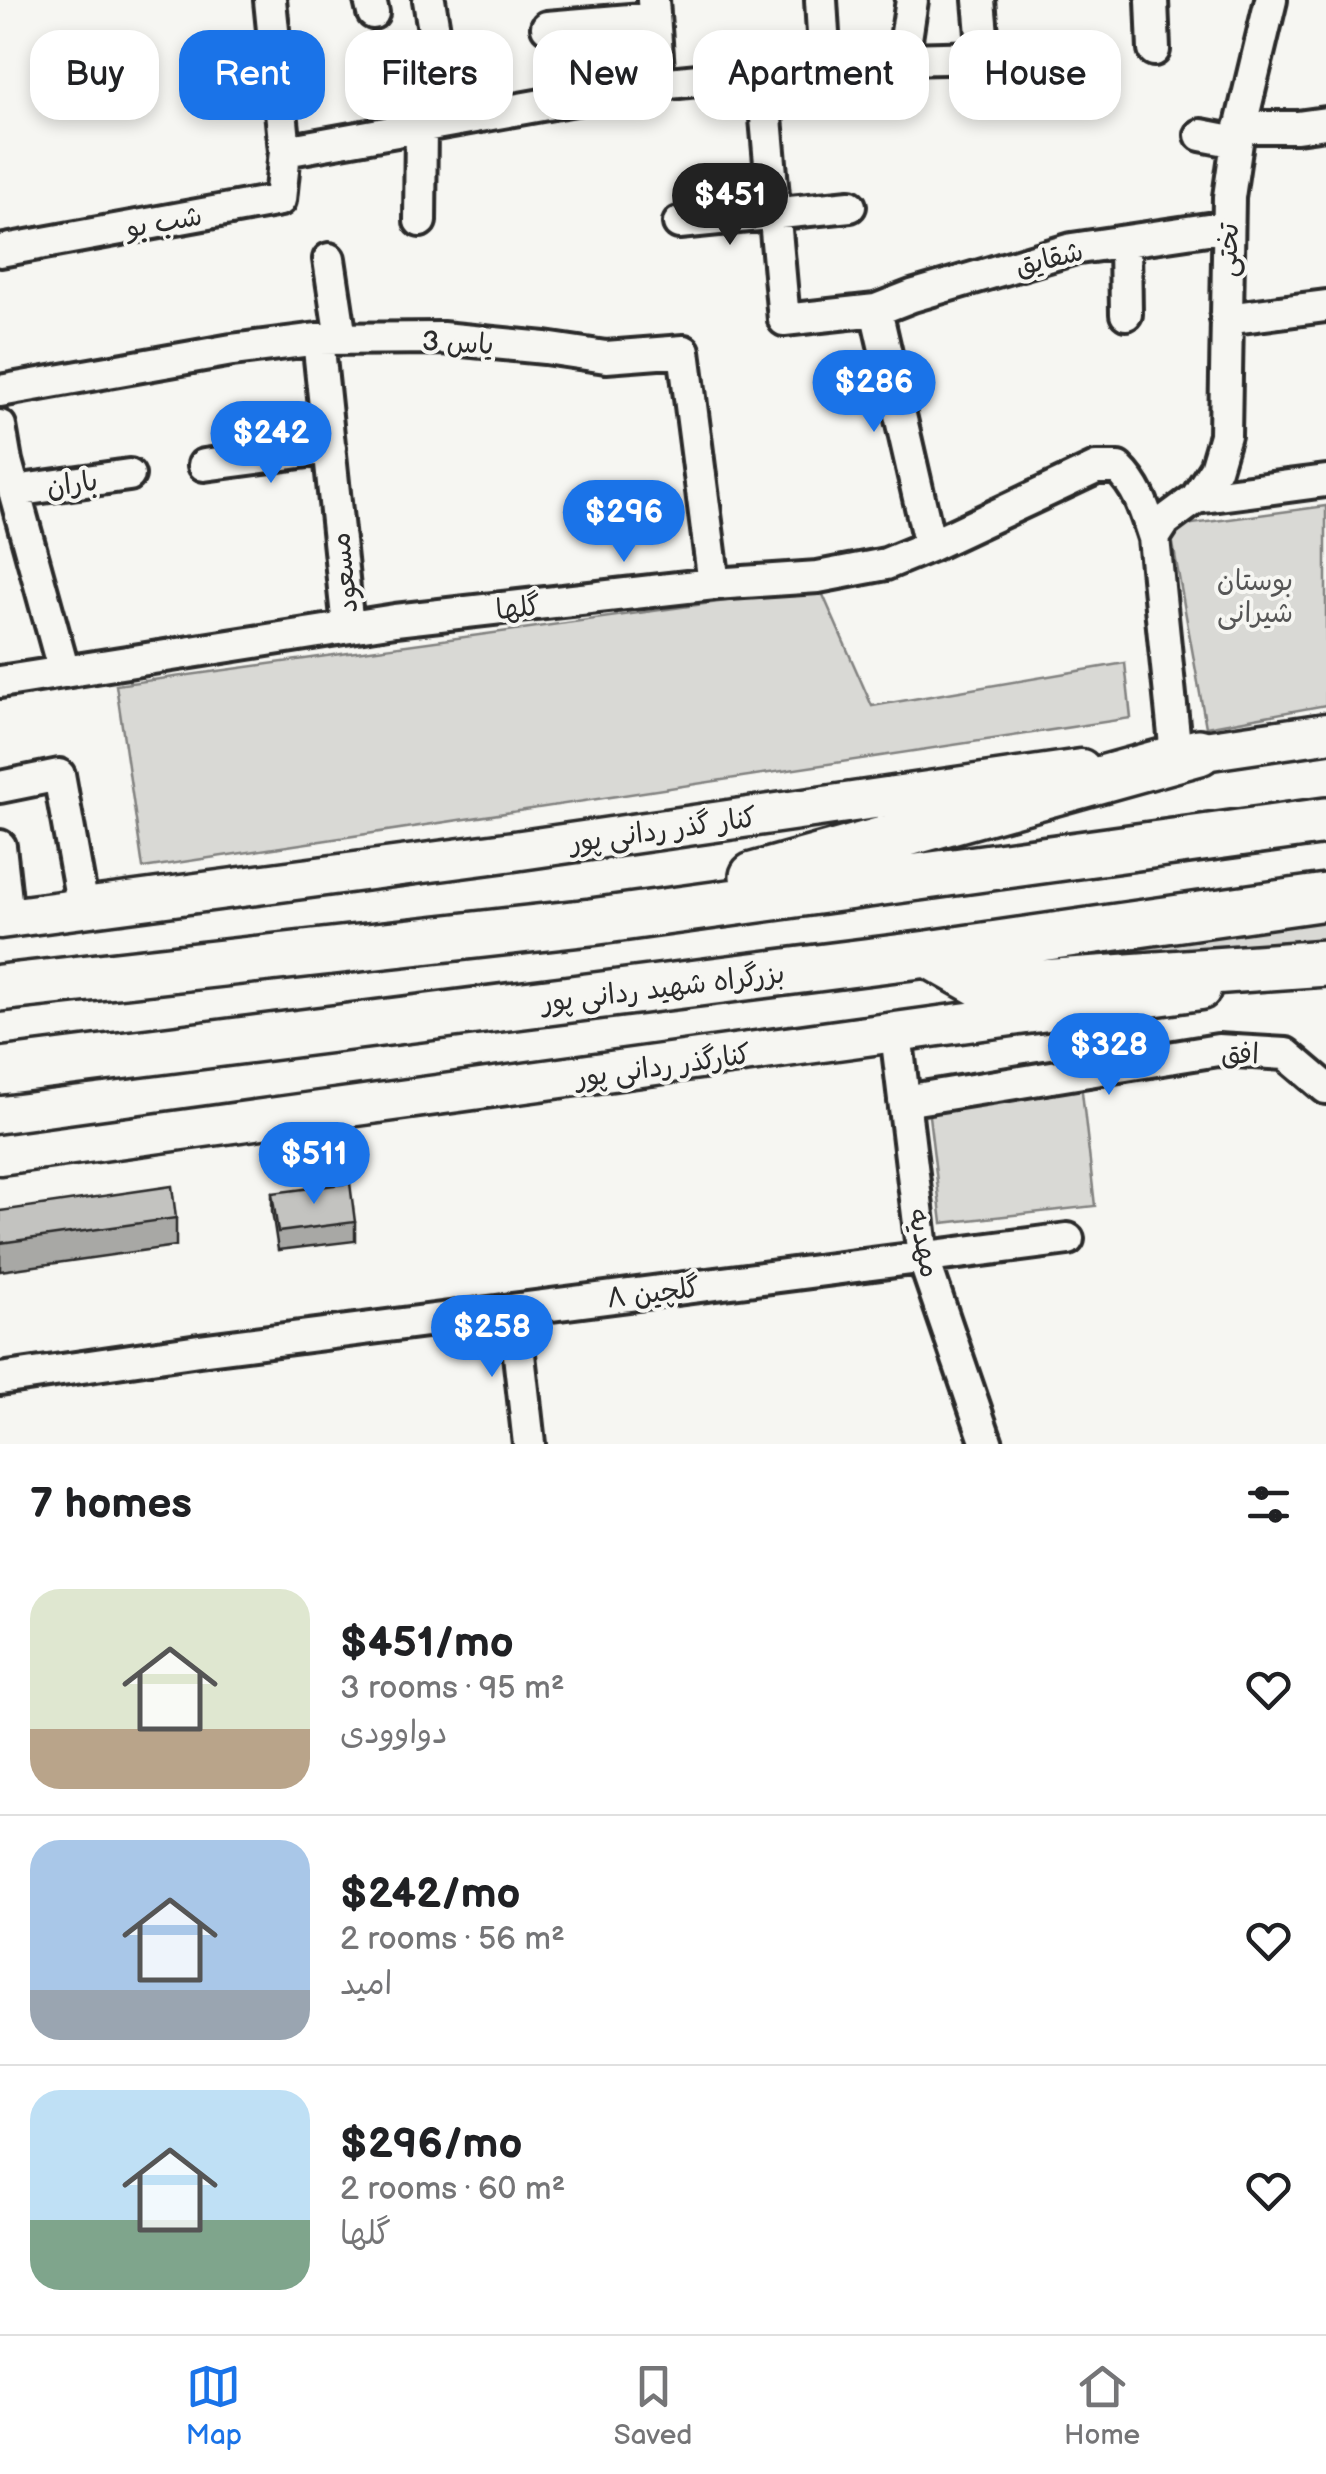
<!DOCTYPE html>
<meta charset="utf-8">
<style>
body{margin:0;font-family:"Balsamiq Sans","Playpen Sans Arabic",sans-serif;background:#f2f2f2;color:#202124;height:100vh;display:flex;flex-direction:column;font-size:38px;white-space:nowrap}
*{box-sizing:border-box;margin:0}
p{font-size:32px;color:#757577}
.icon{flex:none;width:55px;height:55px;fill:none;stroke:currentColor;stroke-width:2;stroke-linecap:round;stroke-linejoin:round}
.map{position:relative;height:1444px;overflow:hidden}
.details{display:flex;flex-direction:column;background:#fff;flex:1}
.details>*{flex:none}
.top-card{position:absolute;left:30px;top:30px;width:1268px;height:90px;display:flex;gap:20px}
.price{position:absolute;translate:-50% -85px;padding:0 22px;border-radius:35px;background:#1a73e8;color:#fff;font-size:32px;line-height:65px;filter:drop-shadow(0 2px 5px #0008)}
.price::after{content:'';position:absolute;left:50%;top:60px;width:30px;height:22px;margin-left:-15px;background:inherit;clip-path:polygon(0 0,100% 0,50% 100%)}
.price.on{background:#222;color:#fff}
ul{padding:0;list-style:none}
li{display:flex;align-items:center;gap:30px;height:250px;padding:0 30px}
li+li{border-top:2px solid #e0e0e0}
li span{display:grid;place-items:center;flex:none;width:280px;height:200px;border-radius:30px;color:#555}
li>.icon{margin-inline-start:auto}
span .icon{width:120px;height:120px;fill:#fffc;stroke-width:1}
li b{font-size:42px}
h2{display:flex;justify-content:space-between;align-items:center;height:120px;padding:0 30px;font-size:42px}
.pill{padding:0 35px;border-radius:30px;background:#fff;box-shadow:0 5px 15px #0003;font-size:35px;line-height:90px}
.pill.on{background:#1a73e8;color:#fff}
.tabs{display:flex;justify-content:space-around;align-items:center;height:140px;border-top:2px solid #e0e0e0;background:#fff;font-size:28px;color:#757577}
.tabs a{display:grid;justify-items:center;gap:5px}
.tabs .on{color:#1a73e8}
.map>svg:first-child{display:block}
</style>
<div class="map">
<svg width="1326" height="1444" viewBox="0 0 1326 1444">
<rect width="100%" height="100%" fill="#f6f6f2"/>
<filter id="ink" filterUnits="userSpaceOnUse"><feTurbulence type="fractalNoise" baseFrequency=".01" numOctaves="2"/><feDisplacementMap in="SourceGraphic" scale="20" xChannelSelector="R" yChannelSelector="G"/><feConvolveMatrix kernelMatrix="1 2 1 2 8 2 1 2 1" color-interpolation-filters="sRGB"/></filter>
<g filter="url(#ink)">
<!-- green -->
<path fill="#d9d9d5" stroke="#828280" stroke-width="2.5" d="M1326 506V705L1206 727 1170 527Z
M820 588 872 706 1125 663 1131 718 143 868 116 685Z
M1326 902V941L1245 950 1127 959 1128 934Z
M1080 1074 1095 1206 942 1223 926 1091Z"/>
<g fill="none" stroke-linecap="round" stroke-linejoin="round">
<!-- minor casing -->
<g stroke="#2b2b2b" stroke-width="38">
<path id="minor" d="M370 0 373 13
M429 0 434 30
M653 0 659 84
M821 0 825 67
M1152 0 1154 50
M547 27 654 18
M903 59 912 0
M762 73 784 320 876 310 912 296 1072 249 1228 226
M1240 127H1297L1326 123
M1201 135 1237 142
M285 151 659 84 903 59 984 57 979 0
M420 221 421 126
M679 223 850 206
M1125 242 1126 314
M0 251 280 200 285 151 270 0
M329 259 341 339
M876 310 930 546
M1226 319 1326 306
M318 339 348 627
M0 391 232 350 318 339 442 338 545 348 606 357 684 351 714 584
M0 426 6 461 64 672
M204 465 330 448
M14 491 129 475
M1196 498 1326 481
M0 682 395 620 714 584 818 577 886 564 930 546 1096 468H1118C1139 488 1145 511 1154 538
M1176 755 1154 538 1165 521 1196 498 1215 469 1225 435 1229 197 1237 142 1271 0
M0 787 59 775 83 908
M0 846 8 918
M896 1033 923 1257 987 1444
M904 1101 1218 1050 1286 1054 1326 1088
M514 1310 529 1444
M0 1379 199 1350 1068 1239"/>
</g>
<!-- major casing -->
<g stroke="#2b2b2b" stroke-width="45">
<path id="major" d="M1170 756 1326 733
M0 919 514 851 1081 769
M0 1155 1201 990"/>
</g>
<!-- highway casing -->
<g stroke="#2b2b2b" stroke-width="52">
<path id="highway" d="M753 876 1199 752
M928 954 986 987 1326 963
M0 988 591 922 1326 821
M0 1071 928 954 1326 897"/>
</g>
<!-- minor -->
<use href="#minor" stroke="#f6f6f2" stroke-width="30"/>
<!-- major -->
<use href="#major" stroke="#f6f6f2" stroke-width="38"/>
<!-- highway -->
<use href="#highway" stroke="#f6f6f2" stroke-width="45"/>
</g>
<!-- wall -->
<path fill="#a8a8a5" stroke="#2b2b2b" stroke-width="2.5" d="M272 1193 355 1222V1241L278 1250 272 1211Z
M0 1211 176 1218V1246L0 1271Z"/>
<!-- building -->
<path fill="#c3c3c0" stroke="#2b2b2b" stroke-width="2.5" d="M350 1183 355 1222 278 1232 272 1193Z
M172 1186 176 1218 0 1243V1211Z"/>
</g>
<g text-anchor="middle" stroke-width="8" stroke-linejoin="round" paint-order="stroke">
<!-- street labels -->
<g font-size="28" fill="#2b2b2b" stroke="#f6f6f2">
<text transform="translate(164 221) rotate(-10)" y="10">شب بو</text>
<text transform="translate(1227 250) rotate(-88)" y="10">تختی</text>
<text transform="translate(1049 258) rotate(-14)" y="10">شقایق</text>
<text transform="translate(458 342) rotate(3)" y="10">یاس 3</text>
<text transform="translate(72 483) rotate(-8)" y="10">باران</text>
<text transform="translate(343 573) rotate(-96)" y="10">مسعود</text>
<text transform="translate(518 607) rotate(-6)" y="10">گلها</text>
<text transform="translate(663 829) rotate(-8)" y="10">کنار گذر ردانی پور</text>
<text transform="translate(663 987) rotate(-7)" y="10">بزرگراه شهید ردانی پور</text>
<text transform="translate(1240 1053) rotate(1)" y="10">افق</text>
<text transform="translate(663 1065) rotate(-8)" y="10">کنارگذر ردانی پور</text>
<text transform="translate(925 1243) rotate(79)" y="10">مهدیه</text>
<text transform="translate(653 1292) rotate(-7)" y="10">گلچین ۸</text>
</g>
<!-- park labels -->
<g font-size="28" fill="#565656" stroke="#f6f6f2">
<text x="1255" y="590">بوستان<tspan x="1255" dy="32">شیرانی</tspan></text>
</g>
</g>
</svg>
<b class="price on" style="left:730px;top:248px">$451</b>
<b class="price" style="left:874px;top:435px">$286</b>
<b class="price" style="left:271px;top:486px">$242</b>
<b class="price" style="left:624px;top:565px">$296</b>
<b class="price" style="left:1109px;top:1098px">$328</b>
<b class="price" style="left:314px;top:1207px">$511</b>
<b class="price" style="left:492px;top:1380px">$258</b>
<div class="top-card">
<a class="pill">Buy</a>
<a class="pill on">Rent</a>
<a class="pill">Filters</a>
<a class="pill">New</a>
<a class="pill">Apartment</a>
<a class="pill">House</a>
</div>
</div>
<section class="details">
<h2>7 homes<svg class="icon" aria-label="filters" viewBox="0 0 24 24"><path d="M4 7h16M4 17h16"/><circle cx="9" cy="7" r="2"/><circle cx="15" cy="17" r="2"/></svg></h2>
<ul>
<li><span style="background:linear-gradient(#dfe7d0 70%,#b9a48a 0)"><svg class="icon" aria-label="home" viewBox="0 0 24 24"><path d="M3 11l9-7 9 7M6 9v11h12V9"/></svg></span><div><b>$451/mo</b><p>3 rooms · 95 m²</p><p>دواوودی</p></div><svg class="icon" aria-label="heart" viewBox="0 0 24 24"><path d="M12 20l-8-8c-3-5 5-10 8-4 3-6 11-1 8 4z"/></svg></li>
<li><span style="background:linear-gradient(#a9c7e8 75%,#9aa5b1 0)"><svg class="icon" aria-label="home" viewBox="0 0 24 24"><path d="M3 11l9-7 9 7M6 9v11h12V9"/></svg></span><div><b>$242/mo</b><p>2 rooms · 56 m²</p><p>امید</p></div><svg class="icon" aria-label="heart" viewBox="0 0 24 24"><path d="M12 20l-8-8c-3-5 5-10 8-4 3-6 11-1 8 4z"/></svg></li>
<li><span style="background:linear-gradient(#bfe0f5 65%,#7fa58c 0)"><svg class="icon" aria-label="home" viewBox="0 0 24 24"><path d="M3 11l9-7 9 7M6 9v11h12V9"/></svg></span><div><b>$296/mo</b><p>2 rooms · 60 m²</p><p>گلها</p></div><svg class="icon" aria-label="heart" viewBox="0 0 24 24"><path d="M12 20l-8-8c-3-5 5-10 8-4 3-6 11-1 8 4z"/></svg></li>
</ul>
</section>
<nav class="tabs">
<a class="on"><svg class="icon" aria-label="map" viewBox="0 0 24 24"><path d="M3 6l6-2 6 2 6-2v14l-6 2-6-2-6 2zM9 4v14M15 6v14"/></svg>Map</a>
<a><svg class="icon" aria-label="saved" viewBox="0 0 24 24"><path d="M7 4h10v16l-5-4-5 4z"/></svg>Saved</a>
<a><svg class="icon" aria-label="home" viewBox="0 0 24 24"><path d="M3 11l9-7 9 7M6 9v11h12V9"/></svg>Home</a>
</nav>
